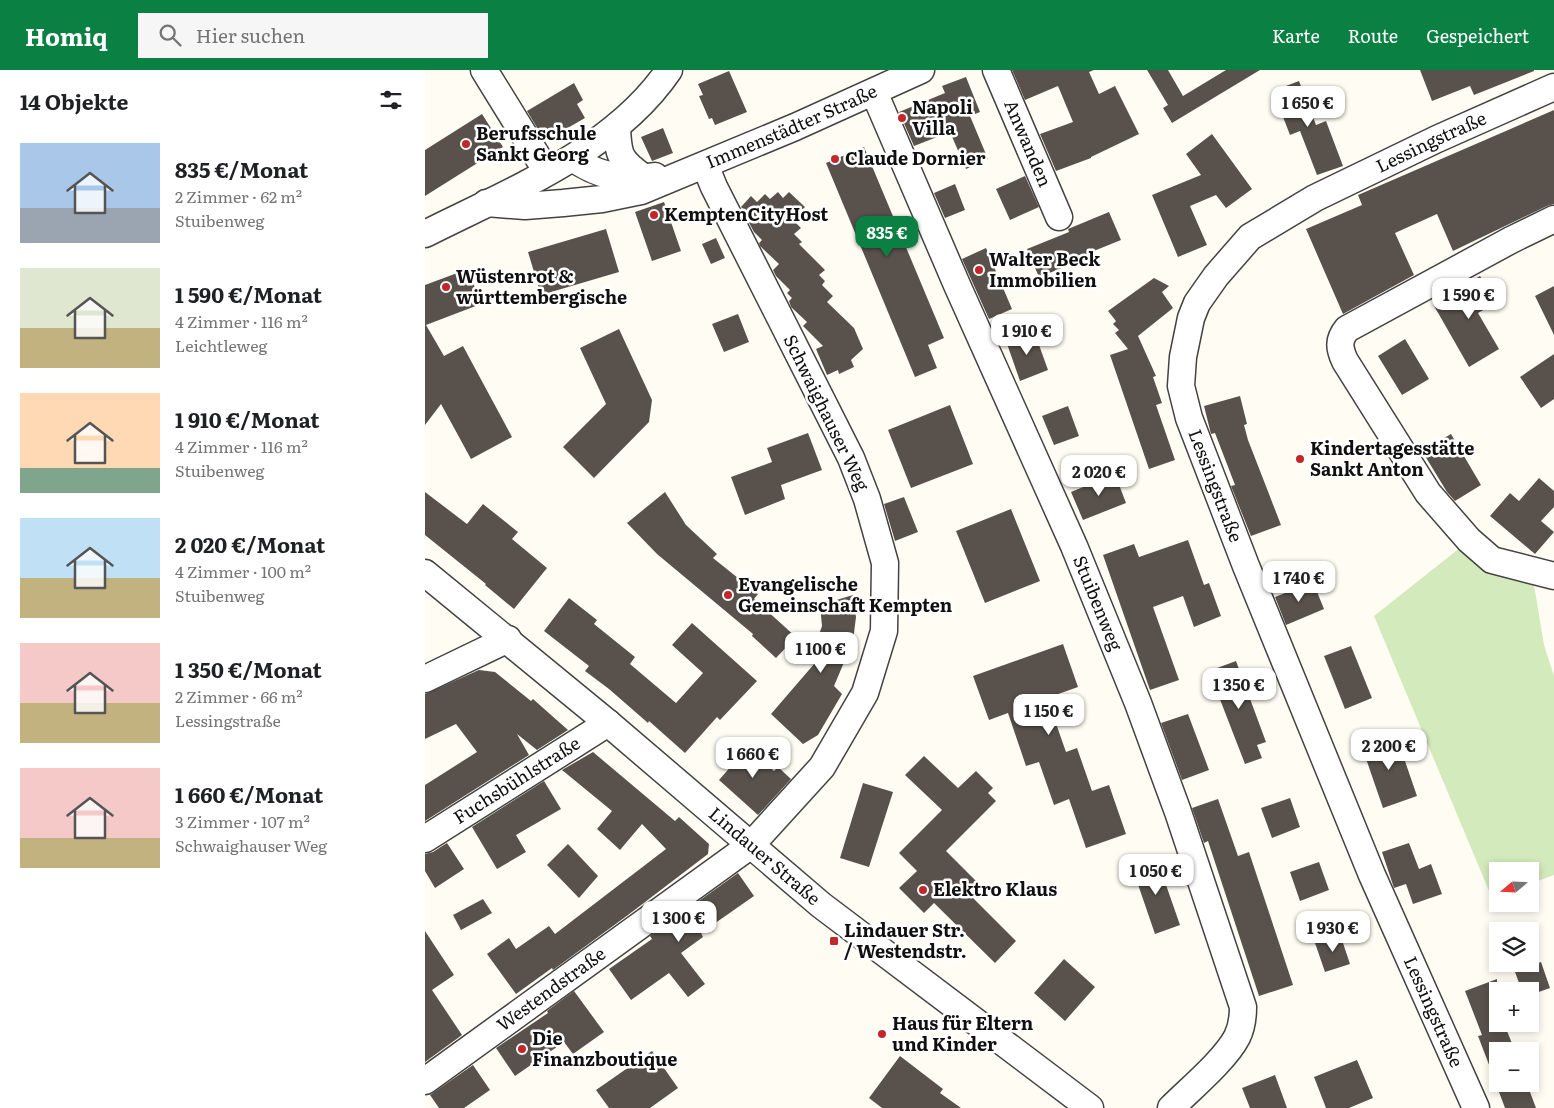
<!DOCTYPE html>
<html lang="de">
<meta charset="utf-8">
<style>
body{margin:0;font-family:Literata,serif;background:#f6f6f6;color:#202124;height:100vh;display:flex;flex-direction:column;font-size:19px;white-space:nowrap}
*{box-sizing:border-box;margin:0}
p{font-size:16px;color:#757577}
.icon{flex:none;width:28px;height:28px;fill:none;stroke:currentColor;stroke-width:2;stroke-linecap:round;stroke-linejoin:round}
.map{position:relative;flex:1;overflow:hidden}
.drawer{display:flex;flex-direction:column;background:#fff;width:425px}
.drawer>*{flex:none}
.needle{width:32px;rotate:251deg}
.buttons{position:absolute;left:1064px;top:792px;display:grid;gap:10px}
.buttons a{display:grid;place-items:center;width:50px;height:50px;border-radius:0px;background:#fff;box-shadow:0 2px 8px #0003;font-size:25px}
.price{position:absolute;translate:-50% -42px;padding:0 11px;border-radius:10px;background:#fff;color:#222;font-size:16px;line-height:32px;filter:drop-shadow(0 1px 2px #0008)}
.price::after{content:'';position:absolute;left:50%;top:30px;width:15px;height:11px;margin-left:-8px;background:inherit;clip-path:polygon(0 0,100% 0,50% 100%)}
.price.selected{background:#0b8043;color:#fff}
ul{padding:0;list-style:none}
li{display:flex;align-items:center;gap:15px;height:125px;padding:0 20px}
li span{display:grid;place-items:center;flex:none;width:140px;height:100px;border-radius:0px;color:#555}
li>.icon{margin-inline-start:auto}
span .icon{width:60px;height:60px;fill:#fffc;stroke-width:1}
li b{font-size:21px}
h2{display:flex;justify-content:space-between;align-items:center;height:60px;padding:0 20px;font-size:21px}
header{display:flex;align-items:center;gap:30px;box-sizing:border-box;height:70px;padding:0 25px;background:#0b8043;color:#fff}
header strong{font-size:24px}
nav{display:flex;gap:28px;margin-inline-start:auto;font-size:18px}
.search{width:350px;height:45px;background:#f6f6f6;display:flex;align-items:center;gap:12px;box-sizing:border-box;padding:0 18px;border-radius:0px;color:#757577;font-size:19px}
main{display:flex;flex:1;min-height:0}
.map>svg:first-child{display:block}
</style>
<header>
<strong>Homiq</strong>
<div class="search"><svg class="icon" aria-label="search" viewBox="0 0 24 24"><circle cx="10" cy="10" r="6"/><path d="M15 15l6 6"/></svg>Hier suchen</div>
<nav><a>Karte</a><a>Route</a><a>Gespeichert</a></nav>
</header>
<main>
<section class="drawer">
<h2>14 Objekte<svg class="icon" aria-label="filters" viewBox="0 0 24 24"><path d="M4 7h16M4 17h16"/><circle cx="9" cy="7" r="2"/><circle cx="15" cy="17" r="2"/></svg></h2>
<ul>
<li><span style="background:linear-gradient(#a9c7e8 65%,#9aa5b1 0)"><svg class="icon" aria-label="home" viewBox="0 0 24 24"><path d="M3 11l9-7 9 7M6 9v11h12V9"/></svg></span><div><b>835 €/Monat</b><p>2 Zimmer · 62 m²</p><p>Stuibenweg</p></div></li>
<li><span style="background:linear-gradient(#dfe7d0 60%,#c2b280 0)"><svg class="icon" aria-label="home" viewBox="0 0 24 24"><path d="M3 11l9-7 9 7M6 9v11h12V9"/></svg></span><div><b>1 590 €/Monat</b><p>4 Zimmer · 116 m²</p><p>Leichtleweg</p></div></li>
<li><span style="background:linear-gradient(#ffd9b3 75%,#7fa58c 0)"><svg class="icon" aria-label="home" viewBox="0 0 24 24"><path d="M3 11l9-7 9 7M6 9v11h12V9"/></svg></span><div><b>1 910 €/Monat</b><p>4 Zimmer · 116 m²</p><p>Stuibenweg</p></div></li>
<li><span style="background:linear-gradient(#bfe0f5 60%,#c2b280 0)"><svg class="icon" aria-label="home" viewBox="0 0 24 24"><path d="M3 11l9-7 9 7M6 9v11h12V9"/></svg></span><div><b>2 020 €/Monat</b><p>4 Zimmer · 100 m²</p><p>Stuibenweg</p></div></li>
<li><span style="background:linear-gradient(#f6c9c9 60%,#c2b280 0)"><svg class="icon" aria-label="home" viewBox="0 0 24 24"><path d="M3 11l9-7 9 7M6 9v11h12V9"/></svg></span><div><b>1 350 €/Monat</b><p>2 Zimmer · 66 m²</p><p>Lessingstraße</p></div></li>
<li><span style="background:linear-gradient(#f6c9c9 70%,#c2b280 0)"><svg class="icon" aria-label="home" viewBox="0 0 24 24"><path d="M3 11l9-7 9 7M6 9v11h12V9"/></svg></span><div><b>1 660 €/Monat</b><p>3 Zimmer · 107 m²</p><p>Schwaighauser Weg</p></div></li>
</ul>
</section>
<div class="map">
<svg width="1129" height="1038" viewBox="0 0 1129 1038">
<rect width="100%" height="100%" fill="#fffdf3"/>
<!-- green -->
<path fill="#d3eabc" d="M1041 473 1108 509 1119 575 1129 606V805L1105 814V801H1072V826L1067 828 949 546Z"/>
<!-- building -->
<path fill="#59524c" d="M587 0H669L664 2 674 24 690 16 714 64 666 87V88L631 101 615 64 648 52 633 16 600 30Z
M722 0H743L758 26 801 0H835L747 53 738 38 743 35Z
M995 0H1109V1L1049 25 1045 16 1007 31Z
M304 1 322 42 290 55 287 48 284 49 274 26 278 25 273 14Z
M541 7 555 42 545 46 563 89 541 99 525 62 489 76 474 42 520 23 517 16Z
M874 11 891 55 901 51 918 96 892 105 875 61 865 65 848 21Z
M149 13 158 30 152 34 160 48 120 71 102 41Z
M1129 40V134L1122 136 1028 181 1012 144 970 163 989 205 918 244 881 159 937 135 933 125Z
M57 44 78 77 0 126V80Z
M238 58 248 83 227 91 216 67Z
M787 64 827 119 801 138 791 125 765 136 782 175 753 187 727 125 776 105 761 84Z
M439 77 519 268 503 275 512 298 490 307 401 93Z
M600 106 614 137 585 150 571 119Z
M530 114 540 140 520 148 509 123Z
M353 122 358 128 364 122 380 137 367 149 376 158 369 164 377 172 374 174 400 200 394 205 400 211 397 215 408 226 402 232 429 258 438 279 426 290 429 297 414 304 413 300 402 305 391 279 398 276 378 256 382 252 366 237 364 231 367 228 362 223 365 220 351 206 348 200 354 194 335 176 334 173 337 170 329 162 322 149 325 146 316 137 326 126 332 132 340 124 345 129Z
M239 132 256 181 227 191 210 142Z
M684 142 696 170 654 187 655 191 614 207 602 179 644 162 643 159Z
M181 159 194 202 116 225 103 182Z
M291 168 300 188 286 194 277 174Z
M561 178 587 239 564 249 537 189Z
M43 199 56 234 1 255 19 286 38 276 87 367 46 389 16 334 0 355V215Z
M1055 206 1071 233 1053 243 1074 279 1044 297 1008 234Z
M729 208 744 216 737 222 748 238 713 266 731 306 728 307 737 333 731 335 750 390 724 399 685 285 703 279 690 263 694 260 688 254 691 251 683 241Z
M1129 216V265L1110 226Z
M313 244 324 272 299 282 287 254Z
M194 259 227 330 224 352 169 408 138 377 181 334 155 278Z
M609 261 623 300 595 311 581 271Z
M980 269 1004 309 977 325 953 286Z
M1129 284V329L1116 338 1095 307Z
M815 326 822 354 819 355 823 370 856 455 826 466 806 416 810 415 790 363 786 364 779 336Z
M525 335 548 394 486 418 463 360Z
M643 336 654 366 629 375 617 346Z
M383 363 397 400 356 415 360 429 320 445 306 407 347 392 342 378Z
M1026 364 1056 415 1030 431 1022 422 997 381Z
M690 404 701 433 658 450 646 422Z
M1114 408 1129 421V437L1116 451 1129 462 1110 484 1065 446 1085 423 1094 431Z
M0 422 42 454 58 434 93 462 87 469 122 498 89 539 60 515 61 514 0 465Z
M240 422 261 455 292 484 288 488 333 524 329 529 371 567 351 588 327 566 328 564 232 484 202 453Z
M479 427 493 462 470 471 459 434Z
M586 439 615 511 560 533 531 461Z
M763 470 779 515 784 513 796 546 769 557 758 526 728 537 754 610 725 620 678 485 709 474 714 487Z
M888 512 899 539 861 555 850 527Z
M428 525 431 547 428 571 409 616 417 624 393 665 378 674 346 644 396 586 389 579 397 556 395 535Z
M144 528 172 550 169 554 210 587 205 594 251 633 278 603 247 575 267 553 332 611 295 650 292 647 260 683 224 651 223 653 184 619 160 601 164 596 119 561Z
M638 574 653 617 622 628 641 682 652 678 667 721 684 715 701 764 661 778 644 729 629 735 614 692 601 696 583 643 564 650 548 606Z
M926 576 947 628 920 639 899 586Z
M811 591 841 672 832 675 837 688 820 694 784 601Z
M54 600 70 602 106 631 108 629 143 660 112 680 92 664 104 685 0 751V715L52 682 31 654 0 669V624Z
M763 644 784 700 757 710 736 653Z
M971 665 992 726 958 738 937 677Z
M316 671 349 701 353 697 366 709 333 745 294 710 308 694 300 687Z
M168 682 250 751 254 747 284 774 283 784 203 845 128 900 127 898 91 924 62 884 84 868 91 879 124 856 130 864 241 779 217 754 195 780 172 759 187 741 137 700Z
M499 686 533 718 551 701 568 718 563 723 571 731 521 781 551 811 541 821 591 871 570 893 509 833 499 843 474 818 492 801 474 783 517 740 480 705Z
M119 711 136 739 91 765 101 782 72 799 47 757Z
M438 713 468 722 444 797 415 788Z
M865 728 875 757 847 768 836 738Z
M793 729 813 786 824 782 868 915 834 926 783 771 779 773 767 738Z
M22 773 39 799 10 818 0 801V784L8 782Z
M984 773 994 799 1006 794 1017 824 988 834 981 814 969 818 957 782Z
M143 774 173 806 154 828 122 795Z
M734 788 742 811 740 812 755 855 730 864 707 797Z
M894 792 904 820 875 831 865 802Z
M313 803 329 826 276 863 278 867 256 883 280 914 263 927 244 903 206 930 184 899 227 869 225 866Z
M58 829 67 843 36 860 28 845Z
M0 861 29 905 7 920 37 965 0 992Z
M915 864 925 894 900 902 890 873Z
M639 889 670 917 640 951 609 923Z
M1116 892 1125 918 1105 925V921H1097L1090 902Z
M1072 909V959L1080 956 1090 981H1072V1012L1071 1013 1053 966 1057 965 1040 921Z
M149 921 179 962 148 984 139 972 90 1006 71 978 123 943 122 941Z
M227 981 253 1018 225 1038H184L171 1020Z
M475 986 518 1019 515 1023 536 1038H457L444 1028Z
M932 990 948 1028 924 1038H901L889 1007Z
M48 995 65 1020 39 1038H14L5 1025Z
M850 1005 862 1038H825L817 1018Z
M1071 1014H1102L1111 1038H1080Z"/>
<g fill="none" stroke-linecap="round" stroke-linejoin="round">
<!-- minor casing -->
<g stroke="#434343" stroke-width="29">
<g id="minor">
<path d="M59 0 122 102"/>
<path id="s1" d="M571 0 634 147"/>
<path id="s2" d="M449 22 532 215 649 476 713 633 753 742 818 937C818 947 817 957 812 967 800 990 765 1019 746 1038"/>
<path d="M192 56C193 87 195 90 219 108"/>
<path d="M148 88C172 106 201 111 230 106"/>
<path id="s3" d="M61 133 100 136 138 133 177 129 216 121 370 57 496 0"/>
<path d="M1129 149 1086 170 922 259C913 270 914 278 920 291L1003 423 1044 470 1067 490 1129 506"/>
<path d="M0 164C85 121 189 81 244 0"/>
<path id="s4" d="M0 503 183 653 396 835 665 1038"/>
<path d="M0 609 83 569"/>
<path id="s5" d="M0 769 183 653"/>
<path id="s6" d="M0 1011 326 775 397 697 440 623 459 561 460 493 442 429 426 388 289 117 280 95"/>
<path id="s7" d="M1051 1038 947 805 821 496 764 348 756 316 758 287 766 248 772 233 791 206 825 167 890 128 1012 69 1129 17"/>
</g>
</g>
<!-- minor -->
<use href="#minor" stroke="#fff" stroke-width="26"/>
</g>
<!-- markers -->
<g fill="#c2272a" stroke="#fff" stroke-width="2">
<circle cx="477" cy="48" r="5"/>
<circle cx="41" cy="74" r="5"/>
<circle cx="410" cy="89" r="5"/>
<circle cx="229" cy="145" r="5"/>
<circle cx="554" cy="200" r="5"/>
<circle cx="21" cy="217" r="5"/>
<circle cx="875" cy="389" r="5"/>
<circle cx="303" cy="525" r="5"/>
<circle cx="498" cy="820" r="5"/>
<rect x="404" y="866" width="10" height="10" rx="2.5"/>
<circle cx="457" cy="964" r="5"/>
<circle cx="97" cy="979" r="5"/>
</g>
<g text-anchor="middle" stroke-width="5" stroke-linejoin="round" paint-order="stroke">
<!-- poi labels -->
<g font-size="18" font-weight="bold" fill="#101010" stroke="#fff" text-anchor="start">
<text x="487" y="44">Napoli<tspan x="487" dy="21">Villa</tspan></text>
<text x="51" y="70">Berufsschule<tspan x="51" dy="21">Sankt Georg</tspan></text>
<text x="420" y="95">Claude Dornier</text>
<text x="239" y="151">KemptenCityHost</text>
<text x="564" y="196">Walter Beck<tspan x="564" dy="21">Immobilien</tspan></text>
<text x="31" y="213">Wüstenrot &amp;<tspan x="31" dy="21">württembergische</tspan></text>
<text x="885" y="385">Kindertagesstätte<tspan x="885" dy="21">Sankt Anton</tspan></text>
<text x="313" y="521">Evangelische<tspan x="313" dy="21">Gemeinschaft Kempten</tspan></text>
<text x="508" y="826">Elektro Klaus</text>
<text x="419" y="867">Lindauer Str.<tspan x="419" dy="21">/ Westendstr.</tspan></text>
<text x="467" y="960">Haus für Eltern<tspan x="467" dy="21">und Kinder</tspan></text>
<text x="107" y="975">Die<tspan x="107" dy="21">Finanzboutique</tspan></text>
</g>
<!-- street labels -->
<g font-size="18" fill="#101010" stroke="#fff">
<text dy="6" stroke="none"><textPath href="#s3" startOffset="320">Immenstädter Straße</textPath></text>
<text dy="6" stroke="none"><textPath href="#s7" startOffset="1155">Lessingstraße</textPath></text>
<text dy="6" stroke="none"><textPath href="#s1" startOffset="80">Anwanden</textPath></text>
<text transform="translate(401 343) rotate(64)" y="6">Schwaighauser Weg</text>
<text transform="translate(790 416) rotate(69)" y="6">Lessingstraße</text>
<text dy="6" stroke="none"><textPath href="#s2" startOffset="558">Stuibenweg</textPath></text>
<text dy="6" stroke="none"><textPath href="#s5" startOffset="109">Fuchsbühlstraße</textPath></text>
<text dy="6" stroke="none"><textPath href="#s4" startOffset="442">Lindauer Straße</textPath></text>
<text dy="6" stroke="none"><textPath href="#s6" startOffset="156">Westendstraße</textPath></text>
<text transform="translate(1008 942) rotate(66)" y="6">Lessingstraße</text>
</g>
</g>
</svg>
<div class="buttons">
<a><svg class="needle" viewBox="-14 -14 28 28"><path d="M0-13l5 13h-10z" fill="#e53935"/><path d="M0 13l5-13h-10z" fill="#757577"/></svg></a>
<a><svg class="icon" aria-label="layers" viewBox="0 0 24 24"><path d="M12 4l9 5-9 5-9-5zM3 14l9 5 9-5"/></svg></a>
<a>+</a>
<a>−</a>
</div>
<b class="price" style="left:883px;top:58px">1 650 €</b>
<b class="price selected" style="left:462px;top:188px">835 €</b>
<b class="price" style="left:1044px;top:250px">1 590 €</b>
<b class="price" style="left:602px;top:286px">1 910 €</b>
<b class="price" style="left:674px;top:427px">2 020 €</b>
<b class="price" style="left:874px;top:533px">1 740 €</b>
<b class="price" style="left:396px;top:604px">1 100 €</b>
<b class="price" style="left:814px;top:640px">1 350 €</b>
<b class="price" style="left:624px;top:666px">1 150 €</b>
<b class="price" style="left:964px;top:701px">2 200 €</b>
<b class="price" style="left:328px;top:709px">1 660 €</b>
<b class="price" style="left:731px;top:826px">1 050 €</b>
<b class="price" style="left:254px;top:873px">1 300 €</b>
<b class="price" style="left:908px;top:883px">1 930 €</b>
</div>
</main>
